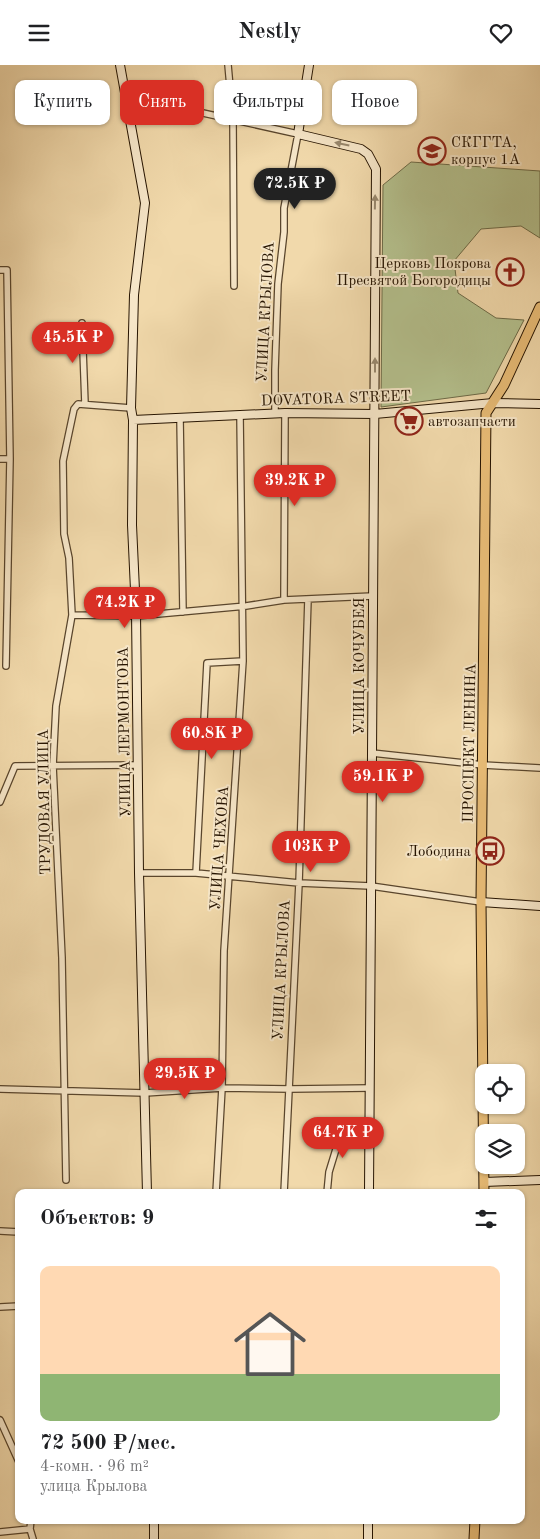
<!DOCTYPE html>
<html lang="ru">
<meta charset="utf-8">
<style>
body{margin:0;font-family:"Old Standard TT",serif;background:#f2f2f2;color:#202124;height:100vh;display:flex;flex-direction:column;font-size:19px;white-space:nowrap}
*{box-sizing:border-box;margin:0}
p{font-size:16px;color:#757577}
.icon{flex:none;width:28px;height:28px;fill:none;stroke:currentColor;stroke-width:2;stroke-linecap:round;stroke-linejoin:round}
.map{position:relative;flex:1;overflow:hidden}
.details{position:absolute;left:15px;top:1124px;width:510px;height:335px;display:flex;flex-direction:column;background:#fff;border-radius:10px;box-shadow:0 1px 4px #0004}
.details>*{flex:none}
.guide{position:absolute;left:15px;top:15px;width:510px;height:45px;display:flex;gap:10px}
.tools{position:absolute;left:475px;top:999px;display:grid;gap:10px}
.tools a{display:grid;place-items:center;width:50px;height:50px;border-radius:10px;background:#fff;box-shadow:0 1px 4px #0004;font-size:25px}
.price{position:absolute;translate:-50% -42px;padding:0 11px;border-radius:18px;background:#d93025;color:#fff;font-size:16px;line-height:32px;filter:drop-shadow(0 1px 2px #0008)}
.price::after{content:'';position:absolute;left:50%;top:30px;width:15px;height:11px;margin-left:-8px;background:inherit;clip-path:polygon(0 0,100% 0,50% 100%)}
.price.on{background:#222;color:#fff}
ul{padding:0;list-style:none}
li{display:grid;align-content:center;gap:10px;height:265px;padding:0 25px}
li+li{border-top:1px solid #e0e0e0}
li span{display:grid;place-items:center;height:155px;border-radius:10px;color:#555}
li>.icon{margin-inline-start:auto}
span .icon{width:90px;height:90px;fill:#fffc;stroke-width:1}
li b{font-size:21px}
h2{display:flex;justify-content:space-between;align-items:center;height:60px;padding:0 25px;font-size:21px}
.pill{padding:0 18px;border-radius:10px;background:#fff;box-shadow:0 1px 4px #0004;font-size:18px;line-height:45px}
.pill.on{background:#d93025;color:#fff}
header{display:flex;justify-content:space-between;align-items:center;height:65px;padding:0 25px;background:#fff;font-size:22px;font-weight:800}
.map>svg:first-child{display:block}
</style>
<header><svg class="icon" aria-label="menu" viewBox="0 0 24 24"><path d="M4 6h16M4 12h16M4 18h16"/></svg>Nestly<svg class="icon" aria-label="heart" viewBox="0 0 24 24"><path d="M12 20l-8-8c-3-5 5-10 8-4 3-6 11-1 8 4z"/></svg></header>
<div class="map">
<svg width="540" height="1474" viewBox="0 0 540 1474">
<rect width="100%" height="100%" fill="#f1d9ab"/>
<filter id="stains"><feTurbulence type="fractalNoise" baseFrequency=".004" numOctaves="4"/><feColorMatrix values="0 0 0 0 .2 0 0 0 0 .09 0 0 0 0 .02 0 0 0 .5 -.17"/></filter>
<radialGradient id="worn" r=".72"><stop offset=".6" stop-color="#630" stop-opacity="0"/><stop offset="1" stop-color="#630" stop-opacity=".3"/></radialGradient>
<!-- green -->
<path fill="#b4c08d" stroke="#6d6a47" d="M411 97 540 106V173L521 161 481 164 454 196 458 228 496 253 524 255 486 328 381 342 383 120Z"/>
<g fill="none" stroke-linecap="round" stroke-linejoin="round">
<!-- street casing -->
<g stroke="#59452c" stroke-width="8">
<path id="street" d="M228 0 233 55 234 221
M126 31 298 69 284 143V167L278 219 275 305V349
M0 205H7L10 394 6 601
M82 258 85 339
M180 353 183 547
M0 394H10
M284 535 285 348
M72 550 136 551 246 541 284 535 373 531
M372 688 483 700 540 703
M0 737 15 701 138 700
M139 808H196L299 818 371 821 481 837
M196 808 207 598 243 596
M0 1024 145 1028 222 1023 290 1024 370 1023
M66 1115 62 893 53 701 56 641 72 550 69 493 64 469 63 396 74 344 78 339 131 343
M216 1128 222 1023 224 886 243 596 240 350
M284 1128 299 818 308 534
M327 1128 329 1107 340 1071 370 1073
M0 1166 19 1167
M0 1242 19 1241
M0 1355 19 1397
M30 1464 31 1455
M0 1467 30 1464 33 1474"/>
</g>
<!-- secondary casing -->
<g stroke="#261401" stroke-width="10">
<path id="secondary" d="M120 0 145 138 134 230 131 343 133 355 132 460 136 547 139 808 147 1128
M309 0 298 69 361 84 368 89 376 104 369 1128
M133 355 285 348 375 349 493 338 540 339
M481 837 540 841
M484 1117 540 1115
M154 1455V1474
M368 1474V1455"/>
</g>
<!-- primary casing -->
<g stroke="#261401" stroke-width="11">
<path id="primary" d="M484 1128 481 837 486 348 504 320 540 242
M474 1474 475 1455"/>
</g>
<!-- street -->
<use href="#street" stroke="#f6e6c8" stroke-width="5.5"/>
<!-- secondary -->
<use href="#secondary" stroke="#f6e6c8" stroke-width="8"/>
<!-- primary -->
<use href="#primary" stroke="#e8bc76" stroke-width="9"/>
</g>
<!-- one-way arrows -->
<defs><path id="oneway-solid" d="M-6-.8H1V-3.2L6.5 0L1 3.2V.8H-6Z" transform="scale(1.25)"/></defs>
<g fill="#98886e">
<use href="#oneway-solid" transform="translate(342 79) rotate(-168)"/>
<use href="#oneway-solid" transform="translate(375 137) rotate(-89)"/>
<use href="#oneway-solid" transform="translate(375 300) rotate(-90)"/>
</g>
<!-- icons -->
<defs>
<g id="university-ring" transform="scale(1.4375)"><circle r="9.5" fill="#f6e6c8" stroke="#8f2418" stroke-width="1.5"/><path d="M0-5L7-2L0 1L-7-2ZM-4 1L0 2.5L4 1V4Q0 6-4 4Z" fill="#8f2418"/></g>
<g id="church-ring" transform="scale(1.4375)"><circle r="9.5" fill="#f6e6c8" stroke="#8f2418" stroke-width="1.5"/><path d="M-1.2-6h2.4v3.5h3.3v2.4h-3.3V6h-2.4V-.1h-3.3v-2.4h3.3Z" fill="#8f2418"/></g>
<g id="supermarket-ring" transform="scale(1.4375)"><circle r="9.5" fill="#f6e6c8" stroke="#8f2418" stroke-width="1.5"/><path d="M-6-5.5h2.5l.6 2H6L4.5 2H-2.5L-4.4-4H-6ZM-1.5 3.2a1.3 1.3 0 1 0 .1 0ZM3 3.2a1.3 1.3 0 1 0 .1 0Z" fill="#8f2418"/></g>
<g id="bus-ring" transform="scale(1.4375)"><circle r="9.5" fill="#f6e6c8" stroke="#8f2418" stroke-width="1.5"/><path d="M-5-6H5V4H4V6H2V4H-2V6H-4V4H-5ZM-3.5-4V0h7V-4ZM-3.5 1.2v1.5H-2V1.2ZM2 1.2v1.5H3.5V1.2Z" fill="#8f2418"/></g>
</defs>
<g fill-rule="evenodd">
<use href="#university-ring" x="432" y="86"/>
<use href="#church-ring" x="510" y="207"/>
<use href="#supermarket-ring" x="409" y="356"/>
<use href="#bus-ring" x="490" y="786"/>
</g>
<g text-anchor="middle" stroke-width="4" stroke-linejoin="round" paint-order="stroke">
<!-- poi labels -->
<g font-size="15" fill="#261401" stroke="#f6e6c8" text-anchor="start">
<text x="451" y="82">СКГГТА,<tspan x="451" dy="17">корпус 1А</tspan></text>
<text x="491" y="203" text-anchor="end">Церковь Покрова<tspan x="491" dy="17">Пресвятой Богородицы</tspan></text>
<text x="428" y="361">автозапчасти</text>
<text x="471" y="791" text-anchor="end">Лободина</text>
</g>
<!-- street labels -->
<g font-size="15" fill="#261401" stroke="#f6e6c8">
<text transform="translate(265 247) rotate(-87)" y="5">УЛИЦА КРЫЛОВА</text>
<text transform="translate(336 333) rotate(-2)" y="5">DOVATORA STREET</text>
<text transform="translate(359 601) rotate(-90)" y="5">УЛИЦА КОЧУБЕЯ</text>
<text transform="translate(124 667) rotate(-91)" y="5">УЛИЦА ЛЕРМОНТОВА</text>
<text transform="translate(469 678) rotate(-89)" y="5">ПРОСПЕКТ ЛЕНИНА</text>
<text transform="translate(44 737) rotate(-91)" y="5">ТРУДОВАЯ УЛИЦА</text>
<text transform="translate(219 783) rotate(-86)" y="5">УЛИЦА ЧЕХОВА</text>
<text transform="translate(281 905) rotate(-87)" y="5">УЛИЦА КРЫЛОВА</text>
</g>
</g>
<rect width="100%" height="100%" filter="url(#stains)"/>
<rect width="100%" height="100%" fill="url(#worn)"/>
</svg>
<div class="tools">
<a><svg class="icon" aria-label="locate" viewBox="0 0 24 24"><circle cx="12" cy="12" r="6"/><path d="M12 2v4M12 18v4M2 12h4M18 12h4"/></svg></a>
<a><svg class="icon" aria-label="layers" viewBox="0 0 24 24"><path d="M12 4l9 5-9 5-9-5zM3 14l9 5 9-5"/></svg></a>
</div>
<b class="price on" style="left:295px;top:145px">72.5K ₽</b>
<b class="price" style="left:73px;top:299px">45.5K ₽</b>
<b class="price" style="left:295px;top:442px">39.2K ₽</b>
<b class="price" style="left:125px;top:564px">74.2K ₽</b>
<b class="price" style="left:212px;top:695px">60.8K ₽</b>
<b class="price" style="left:383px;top:738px">59.1K ₽</b>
<b class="price" style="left:311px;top:808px">103K ₽</b>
<b class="price" style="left:185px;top:1035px">29.5K ₽</b>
<b class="price" style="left:343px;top:1094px">64.7K ₽</b>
<div class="guide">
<a class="pill">Купить</a>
<a class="pill on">Снять</a>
<a class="pill">Фильтры</a>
<a class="pill">Новое</a>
</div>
<section class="details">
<h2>Объектов: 9<svg class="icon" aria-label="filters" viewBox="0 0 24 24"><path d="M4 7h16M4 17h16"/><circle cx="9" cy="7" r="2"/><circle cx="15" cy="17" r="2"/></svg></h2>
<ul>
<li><span style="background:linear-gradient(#ffd9b3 70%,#8fb573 0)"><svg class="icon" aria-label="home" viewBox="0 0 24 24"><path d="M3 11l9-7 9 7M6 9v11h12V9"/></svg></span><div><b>72 500 ₽/мес.</b><p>4-комн. · 96 m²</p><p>улица Крылова</p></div></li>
</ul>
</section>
</div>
